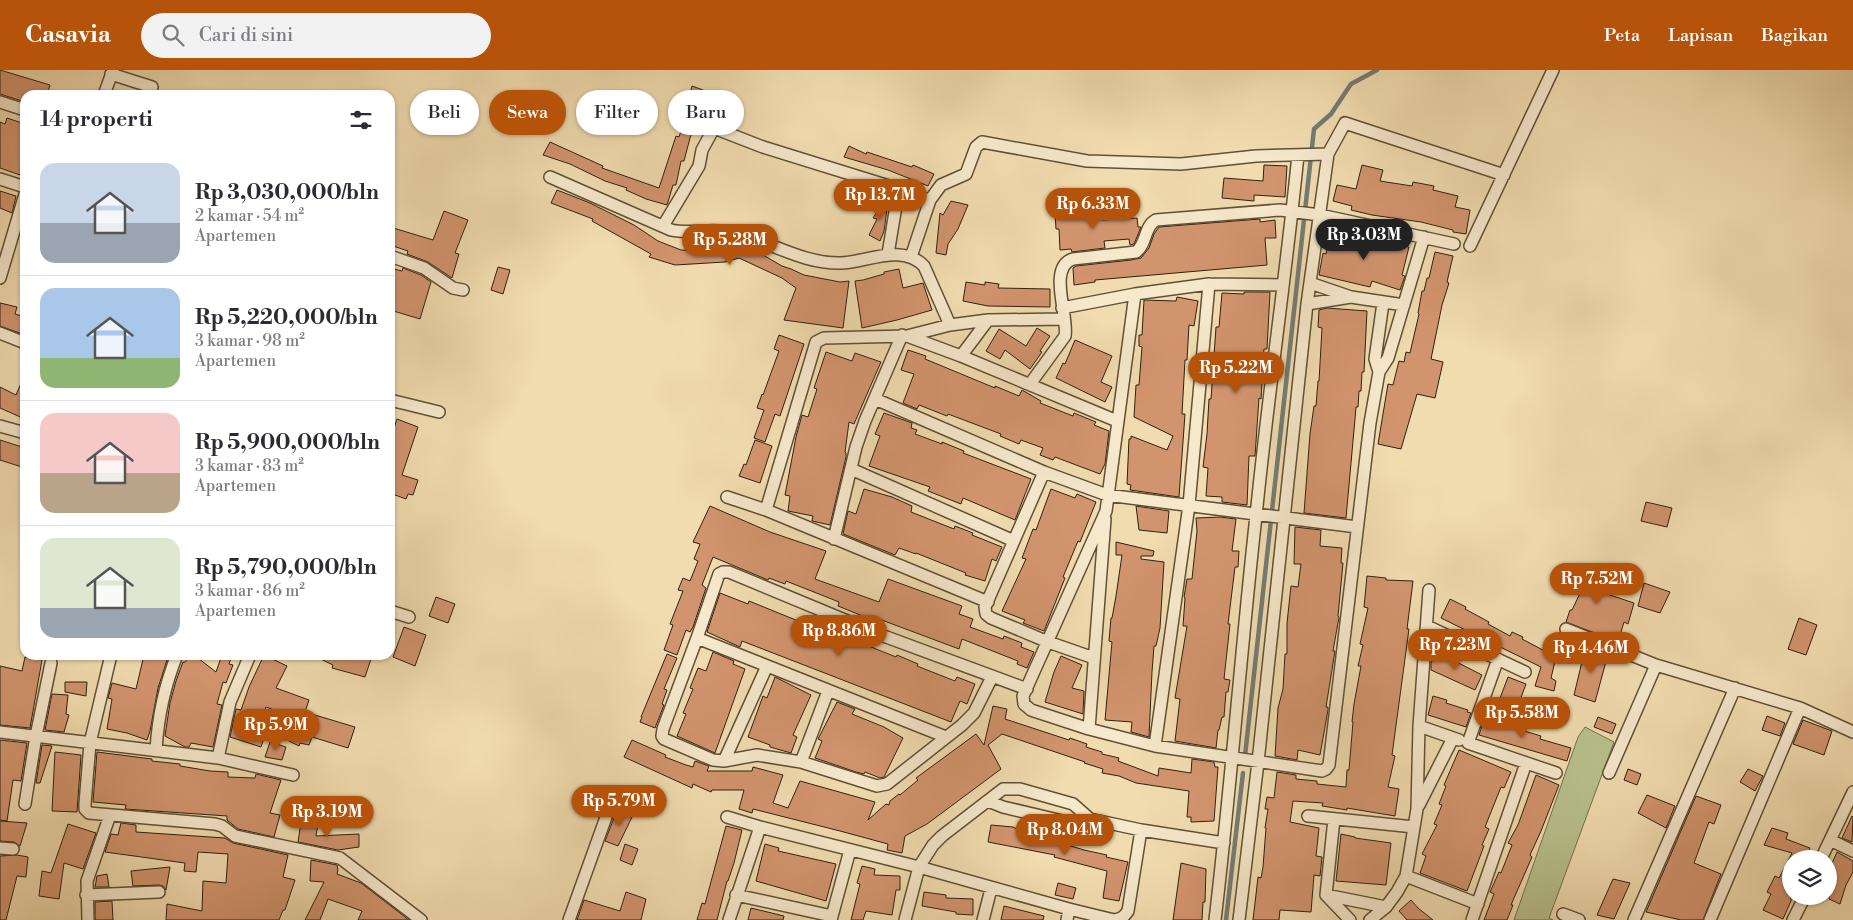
<!DOCTYPE html>
<html lang="id">
<meta charset="utf-8">
<style>
body{margin:0;font-family:"Libre Bodoni",serif;background:#f2f2f3;color:#2b2b33;height:100vh;display:flex;flex-direction:column;font-size:19px;white-space:nowrap}
*{box-sizing:border-box;margin:0}
p{font-size:16px;color:#7c7c81}
.icon{flex:none;width:28px;height:28px;fill:none;stroke:currentColor;stroke-width:2;stroke-linecap:round;stroke-linejoin:round}
.map{position:relative;flex:1;overflow:hidden}
.panel{position:absolute;left:20px;top:20px;width:375px;height:570px;display:flex;flex-direction:column;background:#fff;border-radius:15px;box-shadow:0 1px 4px #0004}
.panel>*{flex:none}
.hud{position:absolute;left:410px;top:20px;width:475px;height:45px;display:flex;gap:10px}
.fabs{position:absolute;left:1782px;top:780px;display:grid;gap:10px}
.fabs a{display:grid;place-items:center;width:55px;height:55px;border-radius:50%;background:#fff;box-shadow:0 1px 4px #0004;font-size:25px}
.price{position:absolute;translate:-50% -42px;padding:0 11px;border-radius:18px;background:#b45309;color:#fff;font-size:16px;line-height:32px;filter:drop-shadow(0 1px 2px #0008)}
.price::after{content:'';position:absolute;left:50%;top:30px;width:15px;height:11px;margin-left:-8px;background:inherit;clip-path:polygon(0 0,100% 0,50% 100%)}
.price.active{background:#222;color:#fff}
ul{padding:0;list-style:none}
li{display:flex;align-items:center;gap:15px;height:125px;padding:0 20px}
li+li{border-top:1px solid #e1e1e2}
li span{display:grid;place-items:center;flex:none;width:140px;height:100px;border-radius:15px;color:#555}
li>.icon{margin-inline-start:auto}
span .icon{width:60px;height:60px;fill:#fffc;stroke-width:1}
li b{font-size:21px}
h2{display:flex;justify-content:space-between;align-items:center;height:60px;padding:0 20px;font-size:21px}
.pill{padding:0 18px;border-radius:22px;background:#fff;box-shadow:0 1px 4px #0004;font-size:18px;line-height:45px}
.pill.active{background:#b45309;color:#fff}
header{display:flex;align-items:center;gap:30px;box-sizing:border-box;height:70px;padding:0 25px;background:#b45309;color:#fff}
header strong{font-size:24px}
nav{display:flex;gap:28px;margin-inline-start:auto;font-size:18px}
.search{width:350px;height:45px;background:#f2f2f3;display:flex;align-items:center;gap:12px;box-sizing:border-box;padding:0 18px;border-radius:28px;color:#7c7c81;font-size:19px}
.map>svg:first-child{display:block}
</style>
<header>
<strong>Casavia</strong>
<div class="search"><svg class="icon" aria-label="search" viewBox="0 0 24 24"><circle cx="10" cy="10" r="6"/><path d="M15 15l6 6"/></svg>Cari di sini</div>
<nav><a>Peta</a><a>Lapisan</a><a>Bagikan</a></nav>
</header>
<div class="map">
<svg width="1853" height="850" viewBox="0 0 1853 850">
<rect width="100%" height="100%" fill="#f1dcaf"/>
<filter id="stains"><feTurbulence type="fractalNoise" baseFrequency=".004" numOctaves="4"/><feColorMatrix values="0 0 0 0 .2 0 0 0 0 .09 0 0 0 0 .02 0 0 0 .5 -.17"/></filter>
<radialGradient id="worn" r=".72"><stop offset=".6" stop-color="#630" stop-opacity="0"/><stop offset="1" stop-color="#630" stop-opacity=".3"/></radialGradient>
<!-- green -->
<path fill="#b8c18c" stroke="#73714e" d="M1585 657 1614 672 1549 848 1553 850H1514L1578 667Z"/>
<g fill="none" stroke-linecap="round" stroke-linejoin="round">
<!-- stream -->
<path stroke="#747c74" stroke-width="4.5" d="M1245 686 1314 59 1331 44 1351 14 1377 0
M1226 850 1243 703"/>
</g>
<!-- building -->
<path fill="#d2946e" stroke="#2e210f" d="M0 0 50 15 47 25H25V32L0 24Z
M692 16 703 20 698 48 690 68 684 91H681L676 115H673L667 135 646 129 626 120 627 118 605 111 570 94 543 85 550 72 603 96 602 98 659 118 676 66 679 67 688 40H686Z
M7 48 25 54V90L20 105 0 98V52L5 54Z
M849 76 866 84 867 82 912 97 913 95 934 104 928 116 888 100 844 87Z
M1264 95 1287 96 1285 127 1254 125V131L1222 128 1224 108 1263 111Z
M1362 95 1383 100 1380 111 1412 116 1413 112 1434 116 1433 120 1458 126 1455 137 1470 140 1466 164 1453 162V160L1421 152 1372 145 1351 140 1352 136 1333 131 1337 115 1356 119Z
M557 120 590 133 634 155 658 171 681 180 713 181 740 177 763 185 782 196 791 199 804 205 840 212 849 211 843 258 784 250 796 218 782 208 739 188 725 192 675 195 649 187 651 184 592 151 593 149 551 133Z
M0 121 16 126 12 143 0 138Z
M889 124 884 161 880 171 869 165 877 149 873 148Z
M951 131 968 135 958 159 948 174 946 185 936 183 940 143 943 145Z
M1101 140 1102 150 1137 148 1138 157H1141L1134 174 1130 175 1129 169 1104 171 1105 178 1072 182 1071 179 1060 180 1059 159H1056L1055 143Z
M444 141 468 150 455 183 459 184 452 208 428 192 407 184 408 181 390 175V157L433 170Z
M1260 149V152L1275 150 1276 168H1265L1267 195 1095 210V212L1074 215 1073 198 1076 196 1131 190 1141 188 1149 178 1154 164 1159 157Z
M1330 163 1349 167 1350 163 1389 174V172L1409 177 1402 205 1405 206 1400 220 1372 211 1370 217 1319 205 1323 183 1326 184Z
M1435 182 1453 186 1447 212 1449 213 1442 235 1431 289 1443 292 1435 328 1417 324 1401 379 1378 374 1388 314 1393 315 1399 291 1404 292 1406 282 1410 283 1419 244 1418 243 1422 221H1424L1427 208H1429Z
M498 197 510 200 503 224 491 220Z
M403 198 421 205 431 212 420 249 390 240V212L394 199 402 201Z
M899 199 903 218 923 213 932 240 897 250 862 258 855 211 863 210 884 204V202Z
M966 212 985 215V212L999 214 998 218 1050 219V237L988 236 963 231Z
M1244 222H1270L1267 279H1264L1261 329 1259 328 1255 386H1249L1247 435 1222 432V427L1206 426 1208 398 1203 397 1207 364 1209 329H1211L1216 257H1219L1222 223 1244 224Z
M1177 227 1198 231 1194 256 1189 255 1187 290H1185L1182 344H1185L1179 427 1130 420 1131 415 1127 414 1129 369H1131V366L1167 380 1173 366 1134 347 1136 315H1139L1142 277 1139 276V265H1142L1144 230 1176 231Z
M0 233 17 237 15 244 25 247V265L0 256Z
M1327 238 1367 241 1364 302H1362L1361 321H1359L1358 337H1356L1355 349 1346 448 1304 443 1310 364 1314 336H1316L1318 311H1319L1322 258 1318 257 1319 240Z
M1037 258 1050 266 1040 281 1042 282 1030 299 1005 280 1000 289 986 281 999 259 1026 276Z
M779 265 804 274 780 346 775 344 765 372 754 368 764 340 757 338 762 324 763 325 779 281 774 279Z
M1075 270 1112 286 1101 312 1112 317 1105 332 1056 308 1063 293 1065 294Z
M908 280 926 286 925 289 995 318V316L1019 326 1022 320 1041 331 1040 333 1073 346 1074 343 1096 352 1094 355 1109 361 1105 394 1100 404 1055 387 1053 390 1040 385 1043 378 1021 370 1019 374 1000 366 1001 364 948 344 947 346 919 335 917 339 903 333 914 304 901 300Z
M826 282 852 291 855 283 881 292 854 354 849 352 845 382 846 383V387L830 455 812 451 813 446 788 441 790 426 785 425 796 367 802 345 808 347 817 319 814 318Z
M25 304V349L0 338V317L16 325Z
M884 343 912 353 911 358 917 360 915 364 942 374V372L964 381 963 383 1031 409 1015 450 963 428 961 434 928 421 930 417 869 396 880 366 875 364Z
M397 349 418 357 402 405 418 410 413 425 408 424 406 429 395 425 392 434H390V370Z
M0 370 25 378 22 397 0 390Z
M755 370 772 376 760 413 739 406 744 394 746 395Z
M864 419 892 427 912 436 911 442 954 459 955 456 973 463 972 465 1002 477 996 491 992 489 985 511 965 505 966 503 916 483V484L899 478 895 485 843 464 848 441 856 444Z
M1051 419 1075 428 1077 424 1096 432 1080 472 1078 471 1063 507 1065 508 1044 561 1023 553 1025 550 1002 541 1026 489 1022 488 1033 459 1036 460Z
M1646 432 1672 438 1667 457 1641 451Z
M710 436 770 462 826 481 815 509 879 532 888 509 962 536 959 544 973 549 970 557 1003 569 1004 566 1022 573 1021 577 1034 582 1027 598 1017 594 1018 591 962 569 959 579 871 546 870 549 838 536 839 532 819 524 786 511 785 514 769 508 768 510 713 487 702 515 706 518 693 557 690 562 686 560 677 585 664 580 673 555 670 554 683 521 678 520 683 508 690 511 698 491 694 489 700 474 693 472Z
M1136 436 1169 441 1167 463 1139 460Z
M1220 447 1236 449 1232 481H1239L1238 497H1235L1228 554H1230L1224 609 1230 610 1228 622H1226L1224 647H1222L1219 660H1218L1216 678 1175 671 1180 629 1175 628 1187 556H1183L1185 528 1184 527 1187 509H1192L1197 461 1196 448Z
M1295 457 1321 460 1320 476 1342 478 1341 493H1343L1338 546 1339 547 1333 581H1335L1326 637H1328V640L1320 685 1298 680 1297 690 1275 686 1278 638 1283 619 1285 584H1287V553L1291 516 1298 517 1301 494H1294Z
M1116 472 1154 481 1153 486H1141V489L1164 492 1160 558 1156 576H1154L1152 602 1149 667 1131 662 1132 652 1105 650 1112 572 1109 571 1111 548H1112L1116 526 1122 485H1116Z
M1572 494 1606 501 1598 521 1634 533 1628 554 1624 552 1618 572 1566 552 1570 540H1572L1583 517 1567 516Z
M1367 506 1386 508V510L1413 511 1407 559H1409L1392 685 1395 686 1388 717 1399 719 1395 746 1347 738V740L1322 736 1323 733 1293 731 1290 752 1319 758 1316 786 1322 787 1320 806 1314 805 1311 842 1280 840 1279 850H1253L1258 807 1261 808 1263 797 1266 758H1265L1268 739H1265L1267 727 1274 728 1277 702 1296 705V709L1317 711V714L1346 717 1347 700H1349L1353 652H1352L1354 634 1361 596H1358L1363 575 1360 574 1368 538 1364 537Z
M1644 513 1670 522 1660 543 1638 536Z
M720 523 748 534 749 531 813 557 833 564 834 562 896 587 897 585 918 594 917 596 955 611 957 607 975 614 967 634 960 631 951 652 742 571 740 577 707 562Z
M436 527 455 534 448 553 429 546Z
M1450 529 1466 537 1465 539 1489 552 1488 554 1510 566 1512 562 1523 567 1522 569 1556 587 1551 608 1556 611 1554 621 1535 616 1541 597 1441 548Z
M1799 548 1817 555 1806 585 1788 579Z
M404 557 426 565 415 596 393 587Z
M1586 575 1608 584 1595 632 1574 625Z
M713 582 734 591 733 594 745 599 715 683 677 666 686 644 683 643 693 619 690 618 698 598 706 601Z
M1437 582 1482 605 1475 620 1431 600V593Z
M667 584 677 588 664 619 667 620 662 634 664 635 655 658 640 652 642 647H641Z
M144 585H163L168 587 158 618 150 661 147 670 127 663 107 659 112 629 108 628 112 613 136 619Z
M190 585H194L216 602 222 585H232L229 594 233 595 226 613 223 612 217 634 222 635 213 677 191 673 189 677H185L165 666 170 633 176 611 183 592H185Z
M264 585 287 596 276 618 309 630 305 642 355 657 348 678 312 667 309 675 300 673 299 676 287 670 296 648 266 637 258 659 266 662 261 677 230 667 236 639 241 640 249 617Z
M312 585H357L371 589 365 607 332 598 333 595Z
M1061 586 1082 595 1072 618 1084 621 1083 644 1045 632 1054 602Z
M25 587 42 590 30 658 0 655V596L22 601Z
M775 607 811 625 793 665 797 667 791 683 770 677V675L748 667 763 626 767 628Z
M1508 607 1526 614 1516 641 1499 631Z
M65 612H87L86 626 65 622Z
M52 624 68 625 66 644 69 645 64 662 45 660Z
M1433 626 1447 630 1446 633 1468 640 1467 642 1471 643 1466 657 1428 645Z
M837 632 855 639 852 644 884 657 903 668 884 707 880 708 865 702 864 704 856 702 815 688 822 671 818 669Z
M993 636 1007 639 1005 649 1069 670 1070 668 1087 674 1086 677 1102 682V684L1119 688 1118 691 1158 706 1159 698 1191 703 1192 689 1214 692 1215 697H1218L1214 751 1191 752V747H1187L1189 721 1136 713 1119 706 1102 703 1103 699 1084 693 1085 692 1002 664 988 675 1001 699 927 754 905 766 902 783 887 780 888 774 840 761 753 739 752 743 739 739 744 720H712L711 722 693 714 692 718 624 687 632 670 666 685 665 687 686 695 693 697 695 691 709 696 707 701H752L753 697 783 705 773 733 788 738 800 711 875 732 868 750 886 734 889 735 890 731 899 724 900 725 918 710 916 708 976 664 984 675Z
M1767 646 1785 653 1780 666 1762 660Z
M1485 647 1493 649V648L1512 654 1511 657 1541 666 1540 669 1571 678 1567 691 1479 665Z
M1598 647 1616 654 1612 664 1594 657Z
M1803 650 1832 661 1824 685 1793 674Z
M0 670 27 673 21 711 13 710 7 751 0 750Z
M270 672 286 677 282 690 265 687Z
M42 675 52 676 40 713H36Z
M1459 680 1511 702 1504 718 1501 717 1485 757 1489 759 1482 775 1484 776 1467 821 1420 803 1426 786 1422 784 1437 755 1434 754 1442 735 1439 734 1446 716 1444 715Z
M55 682 81 685 77 742 52 741Z
M97 682 152 689V691L180 694V696L210 701 228 702V707L255 708 256 704 281 710 270 743 280 745 274 767 238 759 227 750V746L125 739 126 735 93 732Z
M1628 699 1641 704 1637 715 1624 710Z
M1748 699 1763 706 1755 721 1740 712Z
M1536 705 1559 715 1541 761 1530 785 1532 787 1511 835H1513L1507 850H1484L1494 824 1490 822 1499 802 1501 803 1512 775 1508 773 1518 755Z
M1647 725 1675 736 1666 758 1638 743Z
M1696 726 1721 735 1714 754 1709 752 1694 793 1721 804 1703 850H1681L1646 842Z
M354 730 372 738 365 755 347 747Z
M618 738 633 745 618 776 605 771Z
M1852 746 1853 747 1852 772 1842 768Z
M0 751 27 753 20 776 14 772 0 771Z
M301 752 318 754 316 766 359 764V777L338 780 298 772Z
M121 753 136 755V762L225 768 233 773 288 785 283 807 295 810 285 840H283L279 850H166L167 834 202 841 203 811 226 813 228 784 198 782 196 802 184 801 185 793 105 782 111 764 118 765Z
M68 754 96 763 83 799 64 793 59 829 39 826 42 801 51 803Z
M991 755 1013 757 1035 767 1058 772 1084 780 1107 785 1106 787 1128 792 1119 831 1103 828 1107 801 1054 787 1055 785 988 772Z
M726 756 742 760 734 793 728 811H727L717 850H697L702 833 705 834Z
M1772 758 1788 763 1786 769 1810 778 1806 789H1791V831L1783 849 1763 840 1771 824 1767 822 1775 806 1779 808 1792 783 1764 775Z
M1341 764 1355 767V768L1391 773 1386 815 1336 811Z
M625 774 638 779 632 795 620 790Z
M765 774 779 778 778 781 836 794 826 831 756 811Z
M1837 782 1853 791V802L1846 815 1840 834 1829 829V800Z
M17 785 28 787 26 807 17 806 6 850H0V786Z
M311 790 337 795 338 800 337 804 361 813 409 850H358L362 841 328 829 320 850H305L324 812 310 811Z
M1181 793 1206 799 1205 832H1203L1202 850H1173Z
M862 796 875 799 874 805 900 806V820H896L892 845 866 841 863 850H851L860 814 857 813Z
M170 797 166 820 163 816 159 815 133 816 131 801Z
M107 804 109 817H95L97 806Z
M1613 809 1630 813 1614 849 1597 845Z
M1058 813 1076 818 1073 829 1055 825Z
M626 822 646 829 641 850H577L584 830 620 841Z
M924 822 946 825V828L973 829V845L956 844V842L922 836Z
M1411 830 1418 838 1433 850H1407L1399 841Z
M112 831 113 850H95V832Z
M1004 836 1044 846 1043 850H1001Z
M751 838 784 846 783 850H748Z"/>
<g fill="none" stroke-linecap="round" stroke-linejoin="round">
<!-- street casing -->
<g stroke="#5f5037" stroke-width="14">
<path id="street" d="M111 4 152 17
M104 25 113 0
M0 32 25 40
M550 107 671 160C692 165 714 157 735 163 771 172 803 194 841 193 867 192 902 173 924 196L950 255
M0 109 25 117
M896 121 930 130
M663 156 699 96 702 80 714 58 763 77 892 117 896 121 897 130 888 184
M1470 176 1553 0
M390 186 424 198 453 218 463 220
M911 187 930 130 941 115 966 104 976 77 982 72 1087 91 1181 94 1256 86 1328 84 1345 53 1504 105
M0 208 25 124
M1310 213 1351 227 1404 235
M1135 224 1106 441 1023 626 1024 634 1031 640 1089 659 1155 676 1322 701 1326 699 1329 695 1370 353 1379 302 1388 288 1424 167
M1307 234 1351 227
M1062 238 1135 224 1209 214 1283 215
M0 263 25 273
M907 266 950 255 988 250 1064 249
M961 286 988 250
M1379 302 1375 289 1383 233
M1030 314 1065 266C1069 247 1047 197 1073 189L1136 182C1147 174 1144 156 1156 150L1280 140 1320 145 1454 174
M875 329 1044 402 1107 425 1357 457
M390 330 439 342
M0 356 25 363
M851 399 1014 471
M1044 402 985 537 986 544 991 548 1048 572 1094 588
M727 427 766 440 988 532
M766 440 816 272 824 268 907 266 961 286 1117 351
M834 469 856 377 865 351 902 265
M390 541 409 547
M1427 556 1525 602
M1566 559 1656 595
M697 568 663 659 662 666 664 669 713 690 724 691 757 685 801 692 877 716 887 714 962 655 974 643 992 607
M111 585 90 673 85 734V739L89 743 215 754 222 756 235 766 340 788 421 850
M1498 589 1468 673 1556 703
M1419 656 1459 670
M1089 659 1105 449
M0 662 218 688 293 705
M946 667 697 568 719 504 723 502H729L881 565 1027 619
M1155 676 1189 435 1209 214
M156 680C158 646 164 617 177 585
M218 688 230 632 250 585
M724 691 767 596
M801 692 828 621
M1609 703 1656 595 1800 638 1853 662
M988 731 1003 737 1071 753 1090 749 1141 760 1224 773
M25 734 36 666 51 593
M1419 735 1453 668
M1308 746 1414 757
M727 747 760 757
M1334 749 1326 825 1386 837
M1830 770 1853 781
M0 778 13 779
M1821 789 1853 722
M1406 806 1478 834
M86 825 159 822
M736 825 832 846
M1326 825 1350 850
M1069 839 1114 850C1121 849 1124 847 1128 841L1141 760
M1563 844 1579 850
M88 850 87 811 110 745
M569 850 610 736
M729 850 760 757 919 797 933 775 942 766 1003 719H1020L1073 734 1090 749
M831 850 850 780
M905 850 919 797 1069 839 1067 850
M983 850 991 819
M1215 850C1231 716 1241 580 1256 446 1268 325 1286 205 1298 85
M1239 850 1258 692 1307 234 1328 84
M1370 850 1386 837 1397 822 1406 806 1417 739 1419 656 1429 520
M1472 850 1526 693
M1634 850 1735 618
M1710 850 1800 638
M1793 850 1805 826"/>
</g>
<!-- street -->
<use href="#street" stroke="#f6e8cb" stroke-width="11"/>
</g>
<rect width="100%" height="100%" filter="url(#stains)"/>
<rect width="100%" height="100%" fill="url(#worn)"/>
</svg>
<div class="fabs">
<a><svg class="icon" aria-label="layers" viewBox="0 0 24 24"><path d="M12 4l9 5-9 5-9-5zM3 14l9 5 9-5"/></svg></a>
</div>
<b class="price" style="left:880px;top:151px">Rp 13.7M</b>
<b class="price" style="left:1093px;top:160px">Rp 6.33M</b>
<b class="price active" style="left:1364px;top:191px">Rp 3.03M</b>
<b class="price" style="left:730px;top:196px">Rp 5.28M</b>
<b class="price" style="left:1236px;top:324px">Rp 5.22M</b>
<b class="price" style="left:1597px;top:535px">Rp 7.52M</b>
<b class="price" style="left:839px;top:587px">Rp 8.86M</b>
<b class="price" style="left:1455px;top:601px">Rp 7.23M</b>
<b class="price" style="left:1591px;top:604px">Rp 4.46M</b>
<b class="price" style="left:1522px;top:669px">Rp 5.58M</b>
<b class="price" style="left:276px;top:681px">Rp 5.9M</b>
<b class="price" style="left:619px;top:757px">Rp 5.79M</b>
<b class="price" style="left:327px;top:768px">Rp 3.19M</b>
<b class="price" style="left:1065px;top:786px">Rp 8.04M</b>
<div class="hud">
<a class="pill">Beli</a>
<a class="pill active">Sewa</a>
<a class="pill">Filter</a>
<a class="pill">Baru</a>
</div>
<section class="panel">
<h2>14 properti<svg class="icon" aria-label="filters" viewBox="0 0 24 24"><path d="M4 7h16M4 17h16"/><circle cx="9" cy="7" r="2"/><circle cx="15" cy="17" r="2"/></svg></h2>
<ul>
<li><span style="background:linear-gradient(#c9d6e8 60%,#9aa5b1 0)"><svg class="icon" aria-label="home" viewBox="0 0 24 24"><path d="M3 11l9-7 9 7M6 9v11h12V9"/></svg></span><div><b>Rp 3,030,000/bln</b><p>2 kamar · 54 m²</p><p>Apartemen</p></div></li>
<li><span style="background:linear-gradient(#a9c7e8 70%,#8fb573 0)"><svg class="icon" aria-label="home" viewBox="0 0 24 24"><path d="M3 11l9-7 9 7M6 9v11h12V9"/></svg></span><div><b>Rp 5,220,000/bln</b><p>3 kamar · 98 m²</p><p>Apartemen</p></div></li>
<li><span style="background:linear-gradient(#f6c9c9 60%,#b9a48a 0)"><svg class="icon" aria-label="home" viewBox="0 0 24 24"><path d="M3 11l9-7 9 7M6 9v11h12V9"/></svg></span><div><b>Rp 5,900,000/bln</b><p>3 kamar · 83 m²</p><p>Apartemen</p></div></li>
<li><span style="background:linear-gradient(#dfe7d0 70%,#9aa5b1 0)"><svg class="icon" aria-label="home" viewBox="0 0 24 24"><path d="M3 11l9-7 9 7M6 9v11h12V9"/></svg></span><div><b>Rp 5,790,000/bln</b><p>3 kamar · 86 m²</p><p>Apartemen</p></div></li>
</ul>
</section>
</div>
